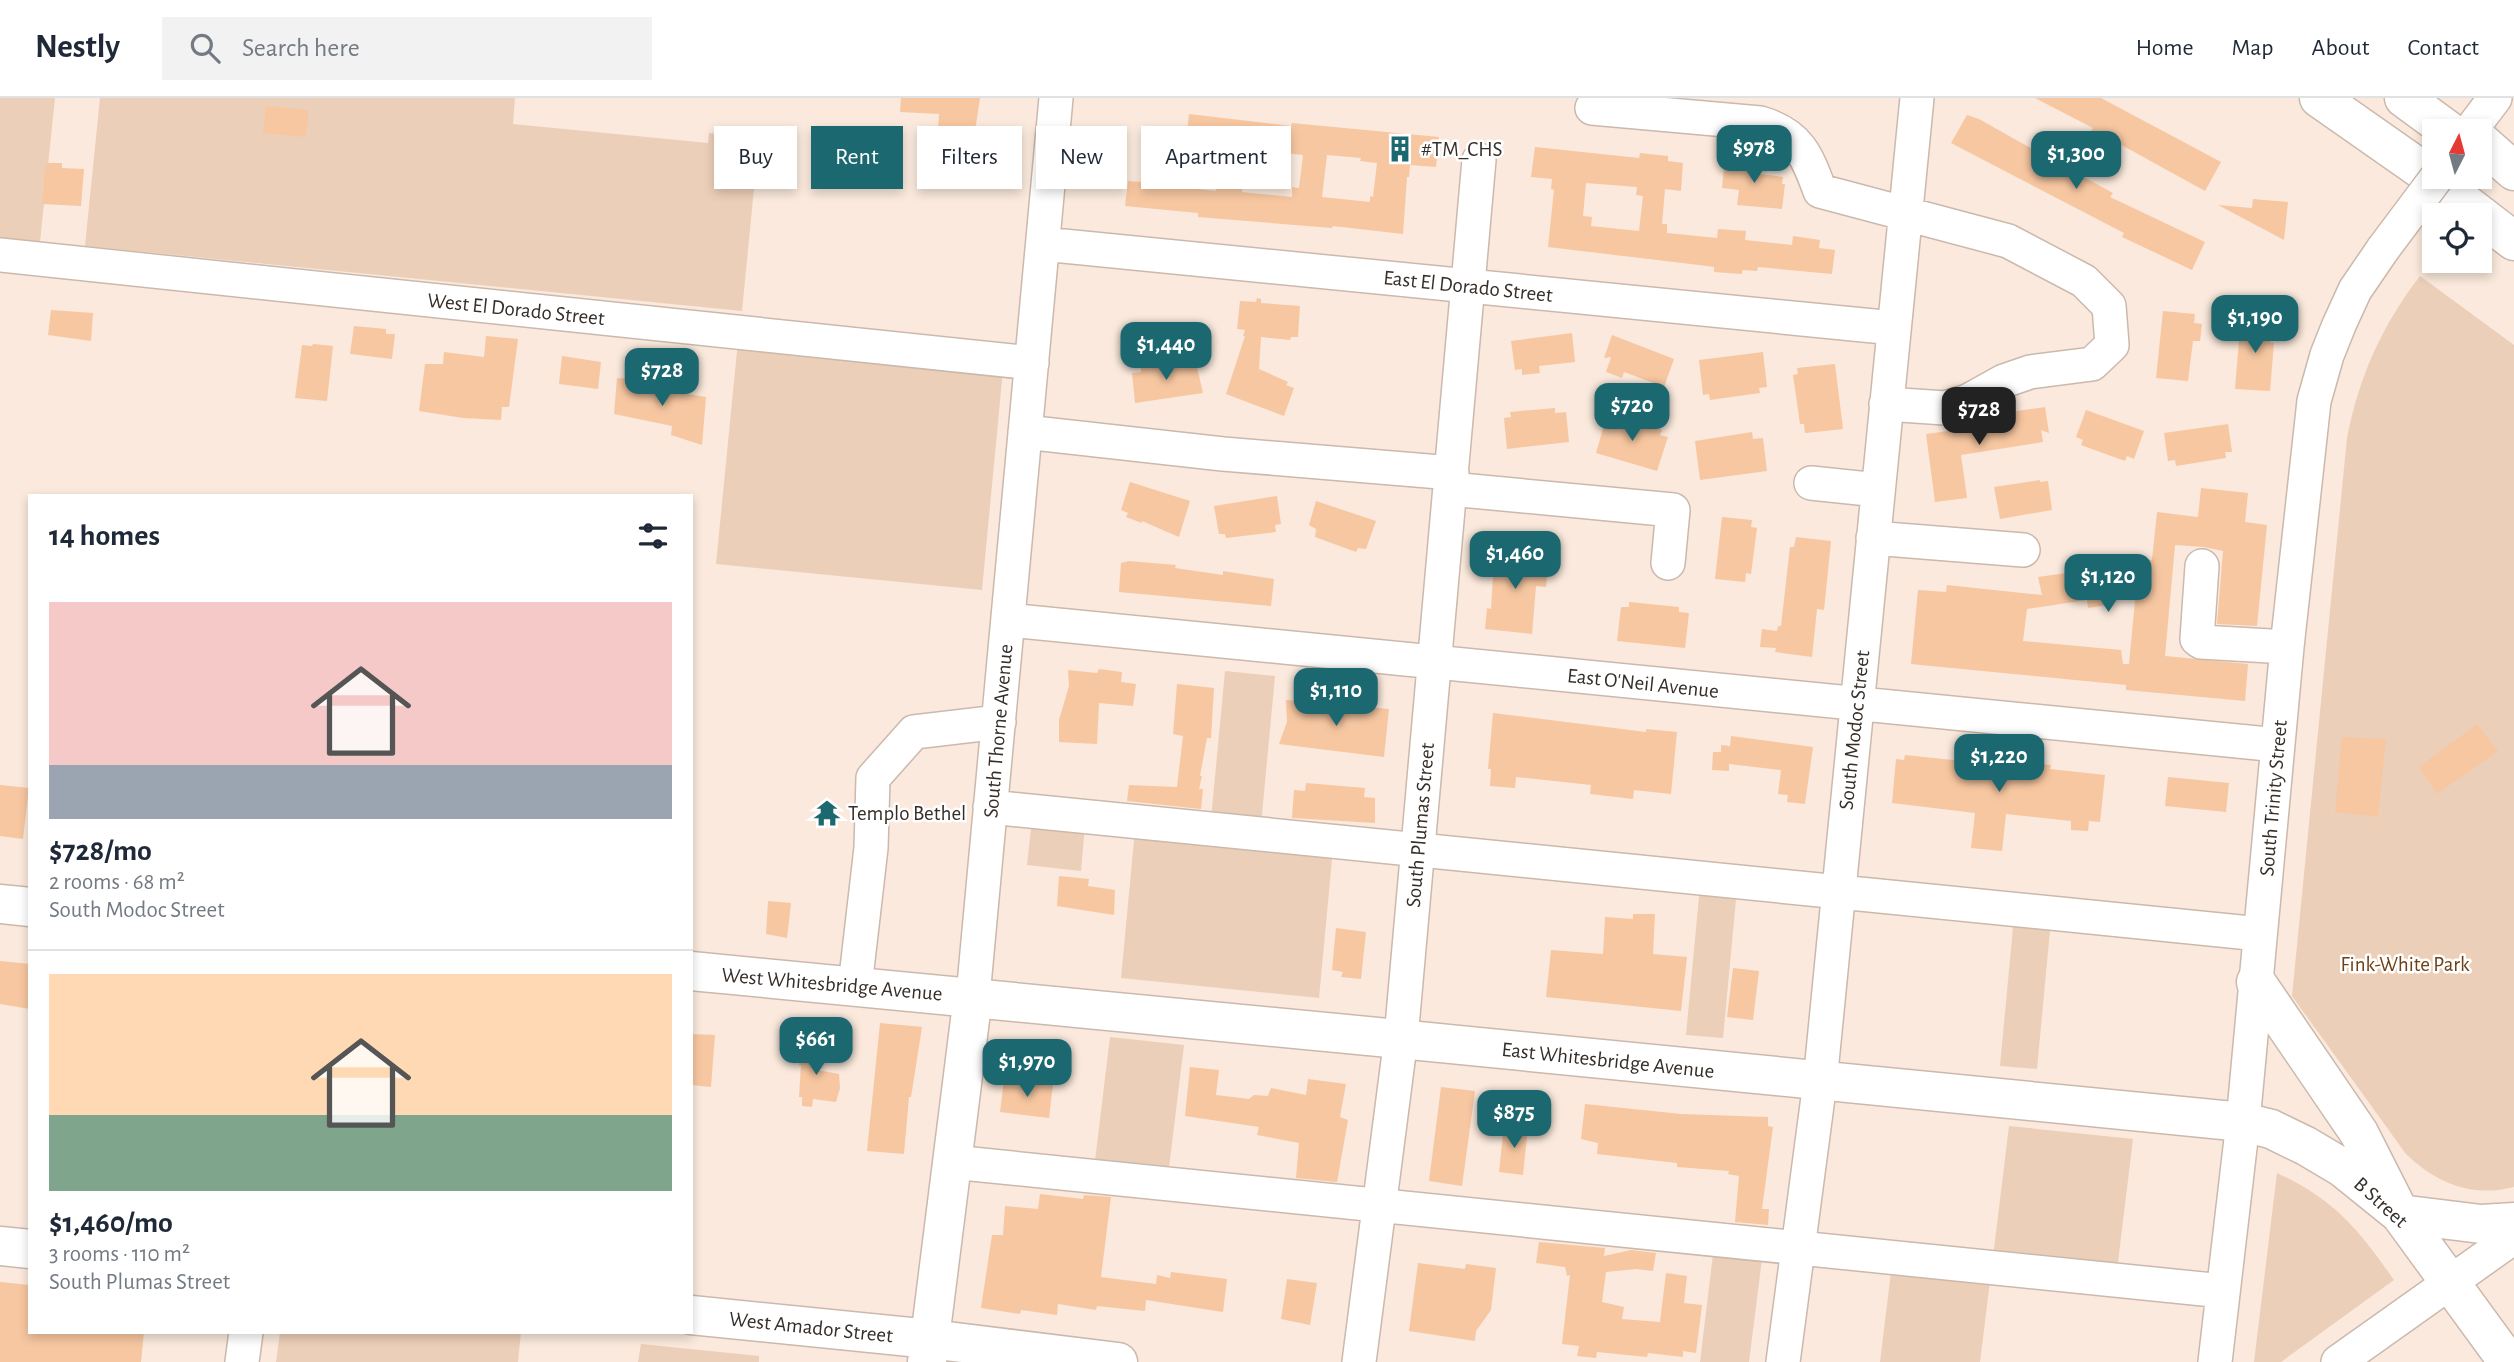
<!DOCTYPE html>
<meta charset="utf-8">
<style>
body{margin:0;font-family:"Alegreya Sans",sans-serif;background:#f2f2f3;color:#1f2937;height:100vh;display:flex;flex-direction:column;font-size:26px;white-space:nowrap}
*{box-sizing:border-box;margin:0}
p{font-size:23px;color:#747a83}
.icon{flex:none;width:38px;height:38px;fill:none;stroke:currentColor;stroke-width:2;stroke-linecap:round;stroke-linejoin:round}
.map{position:relative;flex:1;overflow:hidden}
.side{position:absolute;left:28px;top:396px;width:665px;height:840px;display:flex;flex-direction:column;background:#fff;border-radius:0px;box-shadow:0 4px 10px #0003}
.side>*{flex:none}
.banner{position:absolute;left:714px;top:28px;width:665px;height:63px;display:flex;gap:14px}
.needle{width:46px;rotate:6deg}
.tools{position:absolute;left:2422px;top:21px;display:grid;gap:14px}
.tools a{display:grid;place-items:center;width:70px;height:70px;border-radius:0px;background:#fff;box-shadow:0 4px 10px #0003;font-size:35px}
.price{position:absolute;translate:-50% -60px;padding:0 16px;border-radius:14px;background:#1c6870;color:#fff;font-size:23px;line-height:46px;filter:drop-shadow(0 2px 4px #0008)}
.price::after{content:'';position:absolute;left:50%;top:42px;width:21px;height:16px;margin-left:-10px;background:inherit;clip-path:polygon(0 0,100% 0,50% 100%)}
.price.selected{background:#222;color:#fff}
ul{padding:0;list-style:none}
li{display:grid;align-content:center;gap:14px;height:371px;padding:0 21px}
li+li{border-top:2px solid #e0e1e3}
li span{display:grid;place-items:center;height:217px;border-radius:0px;color:#555}
li>.icon{margin-inline-start:auto}
span .icon{width:126px;height:126px;fill:#fffc;stroke-width:1}
li b{font-size:30px}
h2{display:flex;justify-content:space-between;align-items:center;height:84px;padding:0 21px;font-size:30px}
.tag{padding:0 24px;border-radius:0px;background:#fff;box-shadow:0 4px 10px #0003;font-size:24px;line-height:63px}
.tag.selected{background:#1c6870;color:#fff}
header{display:flex;align-items:center;gap:42px;box-sizing:border-box;height:98px;padding:0 35px;background:#fff;border-bottom:2px solid #e0e1e3}
header strong{font-size:33px}
nav{display:flex;gap:38px;margin-inline-start:auto;font-size:24px}
.search{width:490px;height:63px;background:#f2f2f3;display:flex;align-items:center;gap:18px;box-sizing:border-box;padding:0 24px;border-radius:0px;color:#747a83;font-size:26px}
.map>svg:first-child{display:block}
</style>
<header>
<strong>Nestly</strong>
<div class="search"><svg class="icon" aria-label="search" viewBox="0 0 24 24"><circle cx="10" cy="10" r="6"/><path d="M15 15l6 6"/></svg>Search here</div>
<nav><a>Home</a><a>Map</a><a>About</a><a>Contact</a></nav>
</header>
<div class="map">
<svg width="2514" height="1264" viewBox="0 0 2514 1264">
<rect width="100%" height="100%" fill="#fae9dc"/>
<!-- green -->
<path fill="#eccfb8" d="M0 0H55L40 144 0 140Z
M100 0H515L513 26 708 45 709 35 759 40 742 213 85 148Z
M2420 178 2514 247V1089C2472 1100 2436 1085 2406 1056L2292 898 2347 340C2359 279 2382 227 2420 178Z
M738 243 1003 272 982 492 716 466Z
M1225 573 1275 578 1261 727 1211 721Z
M1032 722 1085 727 1081 773 1027 767Z
M1135 732 1333 751 1319 900 1121 880Z
M1700 788 1737 791 1723 940 1686 937Z
M2014 819 2051 822 2037 971 2000 968Z
M1110 939 1184 947 1168 1078 1094 1071Z
M2009 1028 2133 1041 2117 1172 1993 1159Z
M2277 1075C2335 1102 2358 1131 2394 1182L2281 1264H2254Z
M1714 1148 1763 1153 1749 1264H1700Z
M1892 1166 1991 1175 1980 1264H1880Z
M280 1234H521L518 1264H276Z
M641 1246 759 1258V1264H638Z"/>
<!-- building -->
<path fill="#f7c7a1" fill-rule="evenodd" d="M901 0H980L975 33 938 31 939 16 900 14Z
M2035 0H2101L2221 64 2205 93 2107 39 2104 44 2089 36 2093 30Z
M266 8 308 12 306 39 263 35Z
M1189 16 1291 28 1292 25 1439 39 1436 69 1410 67 1409 79H1407L1403 136 1333 128 1332 130 1198 119V115L1125 108 1128 83 1142 84V76L1167 79V88L1216 93 1221 59 1208 57 1210 46 1186 44ZM1243 50 1303 57 1299 90 1292 89V99L1242 94V85H1239ZM1327 57 1361 60 1360 63 1377 65 1373 99 1370 98V104L1322 99Z
M1967 17 1979 21 2064 69 2067 63 2083 71 2080 77 2113 95 2110 99 2205 144 2192 172 2122 139 2124 135 1951 45Z
M1535 49 1639 60 1640 55 1668 58V63L1683 65 1681 93 1665 91 1662 126H1667V135L1717 140 1718 131 1746 133 1745 142 1792 147 1793 138 1820 142 1819 150 1835 152 1832 176 1758 169 1757 173 1742 172V176L1714 174V169L1699 167 1548 149 1554 92 1551 91 1552 81 1531 79ZM1586 85 1637 89 1636 97 1643 98 1639 133 1591 128 1592 119 1583 118Z
M1731 62 1762 65 1760 76 1783 79 1782 86H1785L1782 111 1737 107 1739 92 1722 90 1724 69 1730 70Z
M46 65H62V70L84 71 81 108 42 106Z
M2253 101 2288 104 2284 142 2218 107 2252 110Z
M1257 200 1261 201V205L1300 208 1298 239H1291L1290 242 1261 239 1259 271 1288 284 1286 287 1294 290 1284 318 1226 296 1245 238H1243L1245 232 1237 231 1240 203 1256 204Z
M51 212 93 215 91 243 48 237Z
M2163 213 2195 216 2194 225 2202 226 2200 243H2193L2188 283 2156 280Z
M2244 218 2272 220 2270 244 2274 245 2270 293 2235 291 2239 242H2242Z
M354 228 386 231V236H395L392 261 350 256Z
M1572 235 1575 264 1539 268 1540 275 1522 277V271L1515 272 1511 243Z
M1612 237 1674 261 1664 289 1624 274 1622 280 1606 274 1611 259 1604 260Z
M486 238 518 241 509 309H502L501 322 463 320 419 313 425 266H443L444 254 484 259Z
M313 246 333 248 327 303 295 300 302 247 312 248Z
M1763 254 1767 289 1759 290 1760 295 1710 302 1709 296 1703 297 1699 262Z
M562 258 601 264 598 291 559 286Z
M1188 262V267L1196 265 1203 295 1135 305 1132 275 1141 274V269Z
M1835 266 1843 331 1805 335 1804 326H1800L1793 277 1798 276 1797 270Z
M617 280 646 282V289L706 299 702 347 671 337 672 328 614 316Z
M2045 309 2049 335 2041 332 2043 344 1961 357 1967 400 1935 404 1926 336 1986 328 1984 318Z
M1555 310V315L1566 314 1569 344 1507 351 1504 320 1511 319 1510 314Z
M2086 312 2144 333 2134 361 2127 358 2125 363 2081 347 2083 342 2076 339Z
M1615 317 1662 332 1660 337 1668 339 1657 373 1596 355 1606 320 1613 323Z
M2228 326 2232 354H2225L2226 360 2176 368 2175 362 2168 363 2164 335Z
M1752 334 1753 341 1763 340 1767 373 1700 382 1695 343Z
M2040 382V384L2048 383 2052 412 2000 421 1994 389Z
M1130 384 1190 403 1179 439 1142 423V425L1126 419 1128 415 1121 412Z
M2201 390 2248 395 2245 424 2267 427 2257 528 2217 526 2223 453 2204 449 2175 447 2165 558 2248 566 2245 603 2126 592V587L1911 566 1918 492 1946 494 1947 487 2042 497 2038 479 2109 469 2114 506 2088 510 2087 502 2027 511 2023 543 2121 552 2123 566H2129L2139 461 2152 462 2157 414 2198 419Z
M1277 398 1281 426 1275 427 1276 434 1226 440 1225 436H1219L1214 408Z
M1316 403 1376 423 1366 451 1358 450 1356 454 1315 439 1316 431 1309 427Z
M1722 419 1752 422 1751 429 1757 430 1751 476 1746 475 1745 484 1715 481Z
M1796 439 1831 443 1824 512 1817 511 1812 559 1775 554 1776 550 1760 549 1762 531 1777 533 1778 528H1781L1790 449H1794Z
M1505 444 1526 446 1524 464 1548 466 1546 489 1536 488 1532 536 1485 531 1487 510 1491 511 1494 462H1503Z
M1129 463 1176 467 1175 470 1223 477V473L1274 481 1271 508 1119 494 1121 465Z
M1629 504 1679 509V514L1689 515 1685 550 1617 543 1621 509H1629Z
M1099 571 1122 574 1121 584 1136 586 1133 608 1099 605 1097 646 1059 644V622L1069 588 1068 572 1097 575Z
M1177 586 1214 590 1211 640H1207L1200 678H1202L1199 691H1203L1201 711 1127 703 1129 687 1177 689 1183 638 1173 636Z
M1286 602 1389 611 1384 659 1279 646 1287 624Z
M1493 615 1646 634V631L1677 634 1671 696 1634 692 1633 701 1590 696 1591 687 1516 679 1515 690 1490 688 1491 671H1488Z
M2477 626 2498 653 2437 696 2419 669Z
M1731 638 1813 649 1805 706 1787 704 1788 697 1778 696 1781 672 1729 666V673L1712 672 1713 654H1721V647L1730 648Z
M2342 639 2386 641 2378 719 2335 714Z
M1905 657 2021 669 2022 664 2051 667 2050 671 2105 677 2100 724 2089 723 2088 733 2071 732V723L2006 716 2002 753 1971 750 1975 715 1892 705 1896 661 1904 662Z
M2168 679 2229 685 2226 714 2165 708Z
M1306 685 1365 690 1364 699 1375 700V725L1292 720 1294 692 1305 693Z
M0 687 29 690 23 741 0 738Z
M1059 778 1089 781 1088 788 1115 792 1114 817 1057 808Z
M768 803 791 805 787 840 766 836Z
M1633 816H1655L1653 856 1687 859 1681 913 1546 899 1551 852 1603 856 1605 819 1633 821Z
M1336 830 1366 834 1361 881 1341 879 1343 874 1332 872Z
M0 863 30 866V911L0 906Z
M1733 870 1759 873 1753 922 1727 919Z
M880 925 922 929 911 999H909L904 1056 867 1053Z
M691 936 715 937 711 989 691 987Z
M802 944 821 945 817 972 839 976 840 990 836 1004 813 1001 812 1009 802 1008V999H799L801 967H799Z
M1190 969 1219 972 1216 997 1249 1001 1254 997 1268 998 1271 990 1306 997 1308 981 1346 986 1340 1019 1348 1022 1337 1084 1296 1080 1299 1045 1257 1037 1259 1029 1185 1018Z
M1004 982 1053 987 1049 1020 1000 1014Z
M1441 989 1475 993 1462 1088 1429 1083Z
M1585 1006 1681 1016 1768 1019V1028L1773 1029 1762 1111H1769L1768 1127 1735 1124 1739 1078 1728 1076 1729 1073 1677 1069V1065L1597 1056 1598 1045 1581 1041Z
M1504 1027 1528 1029 1523 1077 1499 1074Z
M1040 1096 1083 1101 1084 1097 1111 1099 1101 1179 1156 1186 1157 1177 1170 1180 1171 1174 1227 1181 1223 1214 1146 1202 1145 1213 1097 1208 1096 1212 1058 1206 1057 1217 1021 1212 1020 1216 981 1210 992 1137H1003L1005 1108 1038 1111Z
M1539 1144 1605 1150 1604 1158 1631 1152 1656 1155 1653 1173 1636 1171 1606 1174 1602 1204 1624 1209 1622 1221 1660 1224 1666 1175 1687 1178 1684 1205 1702 1207 1696 1255 1683 1253V1259L1648 1255 1647 1259 1597 1254 1596 1260 1577 1258 1579 1248 1562 1246 1570 1177 1567 1178 1565 1169 1536 1165Z
M1418 1165 1465 1171 1466 1166 1496 1170 1491 1212 1476 1233 1475 1243 1409 1233Z
M1287 1181 1317 1185 1310 1227 1281 1221Z
M0 1184 30 1187V1234H144L141 1264H0Z"/>
<g fill="none" stroke-linecap="round" stroke-linejoin="round">
<!-- minor casing -->
<g stroke="#cab9ac" stroke-width="36">
<path id="minor" d="M1592 10 1760 25C1799 36 1807 58 1820 93L2008 143 2084 183 2109 208 2112 247 2092 266 2030 274 2004 283 1968 303 1945 310 1886 306
M2470 33 2495 0
M1043 146 1894 230
M0 157 1032 265
M1025 334 1223 356 1452 375
M1811 385 1878 392
M1450 391 1673 412 1668 465
M1873 440 2023 452
M2202 468 2197 541 2201 544 2287 549
M1008 522 2278 647
M990 709 2260 836
M855 888 871 750 873 680 914 634 999 624
M973 898 1056 0
M952 1064 2223 1193
M242 1264 246 1234
M1359 1264 1401 940 1479 62
M1783 1264 1820 984 1917 0
M2215 1264 2243 1024 2287 549 2314 303 2327 257 2339 227 2355 192 2383 151
M2338 1264 2514 1139"/>
</g>
<!-- major casing -->
<g stroke="#cab9ac" stroke-width="41">
<path id="major" d="M0 806 30 809
M691 873C1209 920 1725 975 2243 1024L2271 1031 2306 1048 2343 1070 2400 1116 2508 1264
M2256 884 2359 1035 2400 1116 2481 1126 2514 1124
M0 1148 30 1151
M691 1217 930 1241 1118 1264
M927 1264 973 898"/>
</g>
<!-- highway casing -->
<g stroke="#cab9ac" stroke-width="41">
<path id="highway" d="M2319 0 2419 70 2514 143
M2404 0 2449 33
M2480 43 2514 73"/>
</g>
<!-- minor -->
<use href="#minor" stroke="#fff" stroke-width="33"/>
<!-- major -->
<use href="#major" stroke="#fff" stroke-width="38"/>
<!-- highway -->
<use href="#highway" stroke="#fff" stroke-width="38"/>
<!-- minor-bridge casing -->
<g stroke="#cab9ac" stroke-width="36" stroke-linecap="butt">
<path id="minor-bridge" d="M2383 151 2437 79"/>
</g>
<!-- minor-bridge -->
<use href="#minor-bridge" stroke="#fff" stroke-width="33"/>
</g>
<!-- icons -->
<defs>
<g id="building-bare" transform="scale(2.1)"><path d="M-4-6H4V6H1V3H-1V6H-4ZM-2.5-4.3h1.7v1.8h-1.7ZM.8-4.3h1.7v1.8H.8ZM-2.5-1h1.7V.8h-1.7ZM.8-1h1.7V.8H.8Z" fill="#1c6870" stroke="#fff" stroke-width="2.5" paint-order="stroke"/></g>
<g id="temple-bare" transform="scale(2.1)"><path d="M0-6L5-2H3V0L6.5 2.5H4V6H1.5V3h-3V6H-4V2.5H-6.5L-3 0V-2H-5Z" fill="#1c6870" stroke="#fff" stroke-width="2.5" paint-order="stroke"/></g>
</defs>
<g fill-rule="evenodd">
<use href="#building-bare" x="1400" y="51"/>
<use href="#temple-bare" x="827" y="715"/>
</g>
<g text-anchor="middle" stroke-width="5" stroke-linejoin="round" paint-order="stroke">
<!-- poi labels -->
<g font-size="21" fill="#352e29" stroke="#fff" text-anchor="start">
<text x="1421" y="58">#TM_CHS</text>
<text x="848" y="722">Templo Bethel</text>
</g>
<!-- street labels -->
<g font-size="21" fill="#352e29" stroke="#fff">
<text transform="translate(1468 188) rotate(6)" y="7">East El Dorado Street</text>
<text transform="translate(516 211) rotate(6)" y="7">West El Dorado Street</text>
<text transform="translate(1643 585) rotate(6)" y="7">East O'Neil Avenue</text>
<text transform="translate(1854 632) rotate(-84)" y="7">South Modoc Street</text>
<text transform="translate(998 633) rotate(-85)" y="7">South Thorne Avenue</text>
<text transform="translate(2273 700) rotate(-85)" y="7">South Trinity Street</text>
<text transform="translate(1420 727) rotate(-85)" y="7">South Plumas Street</text>
<text transform="translate(832 886) rotate(5)" y="7">West Whitesbridge Avenue</text>
<text transform="translate(1608 962) rotate(6)" y="7">East Whitesbridge Avenue</text>
<text transform="translate(2381 1104) rotate(42)" y="7">B Street</text>
<text transform="translate(811 1229) rotate(6)" y="7">West Amador Street</text>
</g>
<!-- park labels -->
<g font-size="21" fill="#6d4016" stroke="#fff">
<text x="2405" y="873">Fink-White Park</text>
</g>
</g>
</svg>
<div class="tools">
<a><svg class="needle" viewBox="-14 -14 28 28"><path d="M0-13l5 13h-10z" fill="#e53935"/><path d="M0 13l5-13h-10z" fill="#747a83"/></svg></a>
<a><svg class="icon" aria-label="locate" viewBox="0 0 24 24"><circle cx="12" cy="12" r="6"/><path d="M12 2v4M12 18v4M2 12h4M18 12h4"/></svg></a>
</div>
<b class="price" style="left:1754px;top:87px">$978</b>
<b class="price" style="left:2076px;top:93px">$1,300</b>
<b class="price" style="left:2255px;top:257px">$1,190</b>
<b class="price" style="left:1166px;top:284px">$1,440</b>
<b class="price" style="left:662px;top:310px">$728</b>
<b class="price" style="left:1632px;top:345px">$720</b>
<b class="price selected" style="left:1979px;top:349px">$728</b>
<b class="price" style="left:1515px;top:493px">$1,460</b>
<b class="price" style="left:2108px;top:516px">$1,120</b>
<b class="price" style="left:1336px;top:630px">$1,110</b>
<b class="price" style="left:1999px;top:696px">$1,220</b>
<b class="price" style="left:816px;top:979px">$661</b>
<b class="price" style="left:1027px;top:1001px">$1,970</b>
<b class="price" style="left:1514px;top:1052px">$875</b>
<div class="banner">
<a class="tag">Buy</a>
<a class="tag selected">Rent</a>
<a class="tag">Filters</a>
<a class="tag">New</a>
<a class="tag">Apartment</a>
</div>
<section class="side">
<h2>14 homes<svg class="icon" aria-label="filters" viewBox="0 0 24 24"><path d="M4 7h16M4 17h16"/><circle cx="9" cy="7" r="2"/><circle cx="15" cy="17" r="2"/></svg></h2>
<ul>
<li><span style="background:linear-gradient(#f6c9c9 75%,#9aa5b1 0)"><svg class="icon" aria-label="home" viewBox="0 0 24 24"><path d="M3 11l9-7 9 7M6 9v11h12V9"/></svg></span><div><b>$728/mo</b><p>2 rooms · 68 m²</p><p>South Modoc Street</p></div></li>
<li><span style="background:linear-gradient(#ffd9b3 65%,#7fa58c 0)"><svg class="icon" aria-label="home" viewBox="0 0 24 24"><path d="M3 11l9-7 9 7M6 9v11h12V9"/></svg></span><div><b>$1,460/mo</b><p>3 rooms · 110 m²</p><p>South Plumas Street</p></div></li>
</ul>
</section>
</div>
